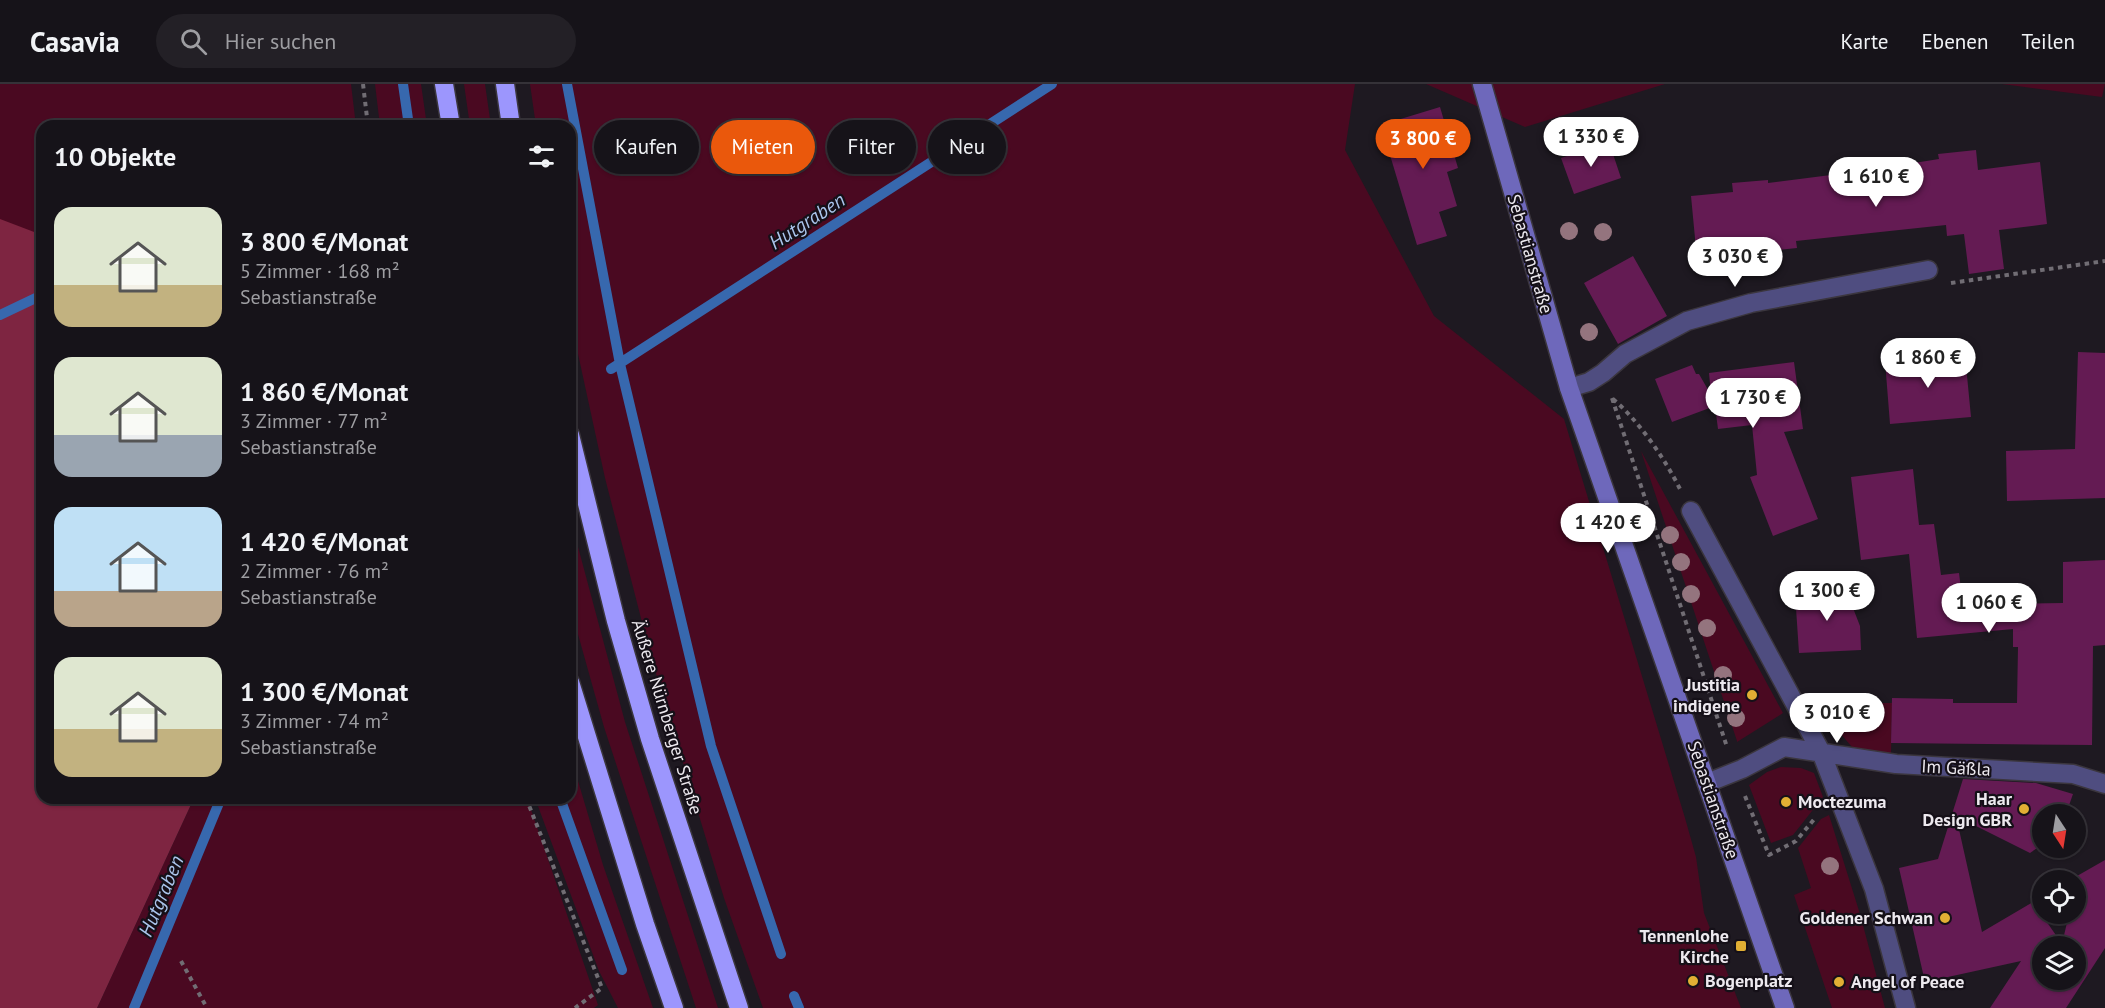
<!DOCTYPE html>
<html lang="de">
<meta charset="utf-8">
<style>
body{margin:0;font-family:"PT Sans",sans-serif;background:#232026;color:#f1f3f6;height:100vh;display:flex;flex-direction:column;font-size:22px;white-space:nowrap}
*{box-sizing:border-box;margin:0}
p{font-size:20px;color:#9e9ea2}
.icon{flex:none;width:33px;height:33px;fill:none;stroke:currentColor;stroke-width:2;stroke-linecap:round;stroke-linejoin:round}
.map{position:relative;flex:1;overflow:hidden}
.details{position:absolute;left:36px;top:36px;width:540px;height:684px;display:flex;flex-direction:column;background:#161319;border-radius:18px;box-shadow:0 2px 4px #0004,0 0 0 2px #353238}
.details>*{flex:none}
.hud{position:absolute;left:594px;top:36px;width:570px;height:54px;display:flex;gap:12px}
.needle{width:39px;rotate:168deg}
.fabs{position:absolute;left:2032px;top:720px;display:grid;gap:12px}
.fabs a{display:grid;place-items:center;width:54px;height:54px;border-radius:50%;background:#161319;box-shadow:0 2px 4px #0004,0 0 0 2px #353238;font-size:30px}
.price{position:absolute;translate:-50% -51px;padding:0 14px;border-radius:21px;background:#fff;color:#222;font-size:20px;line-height:39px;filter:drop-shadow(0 2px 3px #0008)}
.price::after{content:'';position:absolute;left:50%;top:36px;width:18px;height:14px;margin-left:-9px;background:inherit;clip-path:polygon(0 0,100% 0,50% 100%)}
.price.selected{background:#ea580c;color:#fff}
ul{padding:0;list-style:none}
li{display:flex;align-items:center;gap:18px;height:150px;padding:0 18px}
li span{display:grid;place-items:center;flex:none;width:168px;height:120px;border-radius:18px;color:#555}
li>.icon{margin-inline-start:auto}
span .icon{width:72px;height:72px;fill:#fffc;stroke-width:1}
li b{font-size:26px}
h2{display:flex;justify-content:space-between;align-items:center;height:72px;padding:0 18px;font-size:26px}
.chip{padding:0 21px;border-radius:27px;background:#161319;box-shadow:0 2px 4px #0004,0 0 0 2px #353238;font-size:21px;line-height:54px}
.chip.selected{background:#ea580c;color:#fff}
header{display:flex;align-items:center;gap:36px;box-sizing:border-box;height:84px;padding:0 30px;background:#161319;border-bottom:2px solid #353238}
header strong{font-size:28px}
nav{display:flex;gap:33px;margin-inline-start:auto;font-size:21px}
.search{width:420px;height:54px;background:#232026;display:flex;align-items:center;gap:15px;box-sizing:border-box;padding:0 21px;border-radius:33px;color:#9e9ea2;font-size:22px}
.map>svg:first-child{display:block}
</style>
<header>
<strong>Casavia</strong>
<div class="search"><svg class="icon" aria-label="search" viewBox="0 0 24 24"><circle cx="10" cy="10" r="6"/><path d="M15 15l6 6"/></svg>Hier suchen</div>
<nav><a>Karte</a><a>Ebenen</a><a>Teilen</a></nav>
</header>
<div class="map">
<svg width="2105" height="924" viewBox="0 0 2105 924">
<rect width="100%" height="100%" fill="#1e1921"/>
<!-- green -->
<path fill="#4a0921" d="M0 0H351L356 42H42V153L0 138Z
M375 0H421L427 42H380Z
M464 0H485L491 42H470Z
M530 0H1355L1345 66 1434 232 1564 335 1685 734 1696 773 1704 829 1741 924H763L724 814 651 573 605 394 570 233V42H536Z
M1426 0H1665L1525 43Z
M2002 0H2105L2102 13Z
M1641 367 1783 629 1737 658V657Z
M570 433 625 638 718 924H696L604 643 574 536 570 521Z
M1836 619H1892L1891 671 1852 663 1822 628Z
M570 670 603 781 653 924H618L599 887 535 714H570Z
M1781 683 1801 684 1814 689 1823 713 1793 751 1771 759 1749 701 1767 688Z
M194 714H527L598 921 594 924H97Z
M1829 731 1860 830 1885 924H1832L1794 811 1811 804 1798 764 1821 735Z"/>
<!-- forest -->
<path fill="#7e2541" d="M0 135 42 151V714H194L97 924H0Z"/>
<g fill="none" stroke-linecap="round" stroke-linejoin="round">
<!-- stream -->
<path stroke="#3768ae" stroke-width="10" d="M403 0 409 42
M567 0 620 280 711 662 781 870
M0 231 42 211
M611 285 1052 0
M560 714 622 886
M794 912 799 924
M134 924 221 714"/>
</g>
<!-- building -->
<path fill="#641b53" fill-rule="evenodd" d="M1440 23 1458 84 1447 88 1457 122 1439 128 1447 152 1417 161 1381 41Z
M1609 58 1621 94 1574 110 1561 74Z
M1976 66 1978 86 2040 78 2047 140 1999 146 2004 185 1969 190 1964 150 1947 152 1946 141 1796 157 1797 164 1697 175 1691 112 1733 108 1732 99 1768 96V99L1870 86 1939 75 1938 70Z
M1633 172 1667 232 1618 260 1584 199Z
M2078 268 2105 269V414L2007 417 2006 367 2075 365Z
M1965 271 1971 333 1890 340 1885 277Z
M1794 278 1803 345 1784 348 1818 435 1773 452 1750 393 1757 391 1752 341 1718 345 1715 322 1672 338 1655 295 1692 281 1696 290H1699L1711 311 1709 289Z
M1913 385 1919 441 1934 440 1941 491 1959 489 1963 521 2063 519V478L2105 476V561L2093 562 2092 661 1891 659 1892 614 1953 615V619H2017L2018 563H2013V545L1917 554 1909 470 1861 476 1851 393Z
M1846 506 1860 542 1861 566 1799 569 1795 509Z
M1963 695 2036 699 2073 710 2066 730H2043V760L2030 769 1956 732 1982 848 2033 818 2062 860 2069 830H2076L2077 792 2105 776V864L2066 924H1990L2021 877 1925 898 1899 784 1938 775ZM2043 862H2076V896H2043Z"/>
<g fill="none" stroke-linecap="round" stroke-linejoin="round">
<!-- street casing -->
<g stroke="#3b363e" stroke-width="21">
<path id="street" d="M1569 304 1589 298 1603 289 1625 270 1687 237 1751 219 1928 186
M1691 427 1821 668 1874 805 1906 924
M1707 699 1742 685 1784 663 1896 680 2073 690 2105 700"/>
</g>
<!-- secondary casing -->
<g stroke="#3b363e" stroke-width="21">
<path id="secondary" d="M1482 0 1569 304 1785 924"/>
</g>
<!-- highway casing -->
<g stroke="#3b363e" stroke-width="21">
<path id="highway" d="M444 0 451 42
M505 0 511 42
M570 351 616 537 650 655 739 924
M570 598 645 840 674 924"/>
</g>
<!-- path -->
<path stroke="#716d74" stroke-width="4" stroke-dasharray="4.5 4.5" stroke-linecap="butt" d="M363 0 368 42
M1951 199 2105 177
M1612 314 1727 663
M1613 315C1639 337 1665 375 1680 405
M1745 712 1769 771 1796 757 1816 733
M526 714 602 904 575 924
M181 877 207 924"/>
<!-- street -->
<use href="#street" stroke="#4f4d80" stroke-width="18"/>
<!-- secondary -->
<use href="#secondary" stroke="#6e68bb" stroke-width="18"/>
<!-- highway -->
<use href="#highway" stroke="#9c96fd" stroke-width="18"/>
</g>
<!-- trees -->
<g fill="#94747e">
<circle cx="1569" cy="147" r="9"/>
<circle cx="1603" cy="148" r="9"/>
<circle cx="1589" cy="248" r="9"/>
<circle cx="1670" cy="451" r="9"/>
<circle cx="1681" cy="478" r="9"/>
<circle cx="1691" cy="510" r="9"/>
<circle cx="1707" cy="544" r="9"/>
<circle cx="1723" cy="591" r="9"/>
<circle cx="1736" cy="634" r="9"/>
<circle cx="1830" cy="782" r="9"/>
</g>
<!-- markers -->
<g fill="#e1af34" stroke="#151018" stroke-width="2">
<circle cx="1752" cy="611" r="6"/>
<circle cx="1786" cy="718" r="6"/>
<circle cx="2024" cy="725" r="6"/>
<circle cx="1945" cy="834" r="6"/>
<rect x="1735" y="856" width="12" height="12" rx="3"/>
<circle cx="1693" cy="897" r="6"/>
<circle cx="1839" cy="898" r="6"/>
</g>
<g text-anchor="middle" stroke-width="4.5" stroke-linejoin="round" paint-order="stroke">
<!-- street labels -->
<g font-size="18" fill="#ede9ef" stroke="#151018">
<text transform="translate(1530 170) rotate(74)" y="6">Sebastianstraße</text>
<text transform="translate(667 633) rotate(73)" y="6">Äußere Nürnberger Straße</text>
<text transform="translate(1956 684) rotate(3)" y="6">Im Gäßla</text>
<text transform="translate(1713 716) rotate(71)" y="6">Sebastianstraße</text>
</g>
<!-- poi labels -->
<g font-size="18" font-weight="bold" fill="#ede9ef" stroke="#151018" text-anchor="end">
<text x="1740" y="607">Justitia<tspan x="1740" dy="21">indigene</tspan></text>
<text x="2012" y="721">Haar<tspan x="2012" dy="21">Design GBR</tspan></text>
<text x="1798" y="724" text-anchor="start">Moctezuma</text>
<text x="1933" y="840">Goldener Schwan</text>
<text x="1729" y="858">Tennenlohe<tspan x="1729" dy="21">Kirche</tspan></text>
<text x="1705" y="903" text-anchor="start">Bogenplatz</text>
<text x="1851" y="904" text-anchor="start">Angel of Peace</text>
</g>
<!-- water labels -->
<g font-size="20" font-style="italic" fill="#abc5ec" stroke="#151018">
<text transform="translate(807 137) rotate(-33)" y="7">Hutgraben</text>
<text transform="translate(161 812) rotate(-67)" y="7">Hutgraben</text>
</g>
</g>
</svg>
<div class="fabs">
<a><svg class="needle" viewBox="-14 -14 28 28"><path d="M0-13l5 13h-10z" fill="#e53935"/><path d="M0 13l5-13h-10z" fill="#9e9ea2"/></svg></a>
<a><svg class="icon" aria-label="locate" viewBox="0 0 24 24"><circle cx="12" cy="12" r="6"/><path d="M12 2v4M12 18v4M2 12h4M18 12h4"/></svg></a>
<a><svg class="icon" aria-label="layers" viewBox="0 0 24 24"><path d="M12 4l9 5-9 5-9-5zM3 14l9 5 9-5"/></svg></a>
</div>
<b class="price" style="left:1591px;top:84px">1 330 €</b>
<b class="price selected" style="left:1423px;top:86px">3 800 €</b>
<b class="price" style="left:1876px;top:124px">1 610 €</b>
<b class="price" style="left:1735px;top:204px">3 030 €</b>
<b class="price" style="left:1928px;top:305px">1 860 €</b>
<b class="price" style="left:1753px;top:345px">1 730 €</b>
<b class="price" style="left:1608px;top:470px">1 420 €</b>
<b class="price" style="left:1827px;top:538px">1 300 €</b>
<b class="price" style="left:1989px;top:550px">1 060 €</b>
<b class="price" style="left:1837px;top:660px">3 010 €</b>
<div class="hud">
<a class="chip">Kaufen</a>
<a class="chip selected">Mieten</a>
<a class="chip">Filter</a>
<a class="chip">Neu</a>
</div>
<section class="details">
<h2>10 Objekte<svg class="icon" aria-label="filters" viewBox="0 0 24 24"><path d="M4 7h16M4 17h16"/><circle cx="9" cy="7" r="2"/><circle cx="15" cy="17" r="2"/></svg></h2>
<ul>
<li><span style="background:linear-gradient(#dfe7d0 65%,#c2b280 0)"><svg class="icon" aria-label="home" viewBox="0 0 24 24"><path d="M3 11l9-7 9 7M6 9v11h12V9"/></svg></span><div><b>3 800 €/Monat</b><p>5 Zimmer · 168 m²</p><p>Sebastianstraße</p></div></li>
<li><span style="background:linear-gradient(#dfe7d0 65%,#9aa5b1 0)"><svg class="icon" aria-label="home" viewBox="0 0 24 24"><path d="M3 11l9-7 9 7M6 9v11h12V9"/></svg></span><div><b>1 860 €/Monat</b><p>3 Zimmer · 77 m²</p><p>Sebastianstraße</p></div></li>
<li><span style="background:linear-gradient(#bfe0f5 70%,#b9a48a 0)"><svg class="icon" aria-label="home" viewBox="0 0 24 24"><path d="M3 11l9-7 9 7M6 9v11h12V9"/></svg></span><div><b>1 420 €/Monat</b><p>2 Zimmer · 76 m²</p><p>Sebastianstraße</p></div></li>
<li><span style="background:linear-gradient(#dfe7d0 60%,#c2b280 0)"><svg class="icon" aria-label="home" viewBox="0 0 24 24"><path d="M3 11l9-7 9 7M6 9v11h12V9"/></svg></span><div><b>1 300 €/Monat</b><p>3 Zimmer · 74 m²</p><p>Sebastianstraße</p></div></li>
</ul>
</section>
</div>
